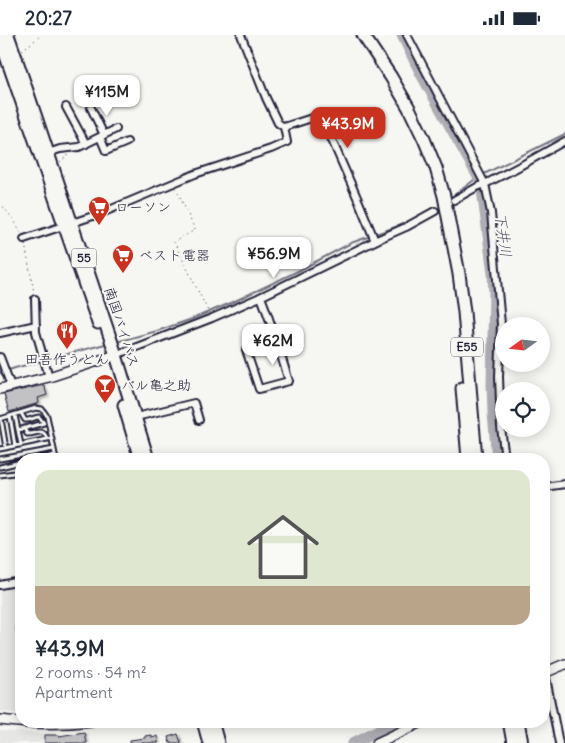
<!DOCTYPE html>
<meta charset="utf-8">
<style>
body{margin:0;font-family:Delius,"Klee One",sans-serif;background:#f6f6f7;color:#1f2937;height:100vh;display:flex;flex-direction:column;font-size:19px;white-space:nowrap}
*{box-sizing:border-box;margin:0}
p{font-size:16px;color:#747a83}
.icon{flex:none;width:28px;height:28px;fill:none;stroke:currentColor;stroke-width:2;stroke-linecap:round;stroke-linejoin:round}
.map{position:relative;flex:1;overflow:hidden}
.panel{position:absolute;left:15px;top:418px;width:535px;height:275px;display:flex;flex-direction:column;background:#fff;border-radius:20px;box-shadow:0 2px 12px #0003}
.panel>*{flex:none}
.needle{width:32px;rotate:255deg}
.tools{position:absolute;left:495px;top:282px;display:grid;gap:10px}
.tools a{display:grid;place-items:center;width:55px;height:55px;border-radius:50%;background:#fff;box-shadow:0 2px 12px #0003;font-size:25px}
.price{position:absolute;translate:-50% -42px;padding:0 11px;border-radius:10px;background:#fff;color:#222;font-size:16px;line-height:32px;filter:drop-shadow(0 1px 2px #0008)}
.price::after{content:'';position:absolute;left:50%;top:30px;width:15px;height:11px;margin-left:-8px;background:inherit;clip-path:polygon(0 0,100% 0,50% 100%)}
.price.selected{background:#c8321e;color:#fff}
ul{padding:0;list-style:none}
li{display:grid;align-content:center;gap:10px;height:265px;padding:0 20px}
li span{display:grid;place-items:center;height:155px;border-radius:15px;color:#555}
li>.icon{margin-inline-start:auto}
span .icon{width:90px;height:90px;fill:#fffc;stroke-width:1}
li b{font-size:21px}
.status{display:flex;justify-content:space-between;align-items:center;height:35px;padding:0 25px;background:#fff;direction:ltr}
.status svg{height:14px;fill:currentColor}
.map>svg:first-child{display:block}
</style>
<div class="status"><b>20:27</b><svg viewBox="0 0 49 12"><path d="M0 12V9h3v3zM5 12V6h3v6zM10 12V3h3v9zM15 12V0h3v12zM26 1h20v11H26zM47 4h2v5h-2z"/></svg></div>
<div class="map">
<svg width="565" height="708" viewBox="0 0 565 708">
<defs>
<filter id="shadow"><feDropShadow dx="2" dy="2" stdDeviation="1" flood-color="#0004"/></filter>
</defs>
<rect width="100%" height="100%" fill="#f6f6f2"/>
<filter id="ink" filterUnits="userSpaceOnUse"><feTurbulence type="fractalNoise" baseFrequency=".02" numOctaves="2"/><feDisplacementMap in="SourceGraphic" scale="10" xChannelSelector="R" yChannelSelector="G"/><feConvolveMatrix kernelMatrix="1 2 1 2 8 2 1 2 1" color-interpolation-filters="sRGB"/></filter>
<g filter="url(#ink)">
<!-- built -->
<path fill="#e6e6e4" d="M21 549V679L0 676V554Z
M0 696 30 698 60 699 62 708H0Z"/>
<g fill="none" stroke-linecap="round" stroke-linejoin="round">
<!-- stream -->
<path stroke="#757583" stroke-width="2" d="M453 161 478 142 565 99
M116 307 157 296 192 284 233 267 300 235 351 208 398 191 410 186 434 172
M0 338 15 333 109 308"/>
<!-- river -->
<path stroke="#adadb3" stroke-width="11" d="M402 0 421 39 481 147 493 238 494 258 492 349 493 378 497 424
M353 708 397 686"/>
</g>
<!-- building -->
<path fill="#c2c2c4" stroke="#22223b" filter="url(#shadow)" d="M44 350 47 360 38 363 39 368 9 377 4 359Z
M20 582V584H21V614H18L15 583Z
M84 697 86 708H45V700H59V701Z
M178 699 181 708H170L168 702Z
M151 700V702L157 701 158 708H130V705L145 703V701Z"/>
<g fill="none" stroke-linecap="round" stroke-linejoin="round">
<!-- lane casing -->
<g stroke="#22223b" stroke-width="7">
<path id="lane" d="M21 378 25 385C30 386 34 382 39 382L44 388
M15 380 21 410
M10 381 15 411
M0 384 36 373 42 374 47 381 56 424
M1 384 6 413
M24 393 27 399C36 400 43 391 47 404
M18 395 44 388
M0 414 52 403
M0 424 54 414
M39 424 55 420
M0 432 21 427
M0 440 21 437"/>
</g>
<!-- street casing -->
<g stroke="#22223b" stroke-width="10">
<path id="street" d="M407 0 485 149 491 178 501 289 499 342 501 392 505 424
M66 72 86 109
M91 73 104 100
M284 92 321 80 359 167 375 206
M100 102 106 116 127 107
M48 118 60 114 79 112 116 94
M454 165 477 152 485 149 520 131 565 106
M24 204 102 178 195 139 271 114 287 107 284 92 278 88 266 63 241 0
M261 262C272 289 280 318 289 346L259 354 246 315 276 305
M35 264 36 297 49 342
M0 298 36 290
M116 320 212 283 258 263 379 204 406 192 435 176
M0 322 11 351
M136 382 194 368 199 385
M544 452 565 449
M0 550 21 546
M545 638 559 708"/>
</g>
<!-- secondary casing -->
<g stroke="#22223b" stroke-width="12">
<path id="secondary" d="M0 354 49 342 116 320
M544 638 565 629
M0 685C31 689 60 690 91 686
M377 708 424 686"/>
</g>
<!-- highway casing -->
<g stroke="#22223b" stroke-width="15">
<path id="highway" d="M363 0 391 42 409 73 424 104 436 133 444 161 459 239 464 277 476 424
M16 23 116 320 148 424
M8 27 98 288
M462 353 468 424
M124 370 140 424
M203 686 209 708
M212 686 218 708
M509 686 513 708
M518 686 522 708"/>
</g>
<!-- path -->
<path stroke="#22223b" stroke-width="1" stroke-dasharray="1 4" stroke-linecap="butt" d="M22 15 33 7 41 0
M60 127 68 120
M176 153 195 195 174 207 209 278
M0 168 14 185 21 198
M25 209 34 257
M544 619 546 628"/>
<!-- lane -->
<use href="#lane" stroke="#f6f6f2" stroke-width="3"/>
<!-- street -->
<use href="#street" stroke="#f6f6f2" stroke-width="6"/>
<!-- secondary -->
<use href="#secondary" stroke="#f6f6f2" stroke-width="9"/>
<!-- highway -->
<use href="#highway" stroke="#f6f6f2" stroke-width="11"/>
<!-- highway-bridge casing -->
<g stroke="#22223b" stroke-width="15" stroke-linecap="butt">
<path id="highway-bridge" d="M8 0 16 23
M0 3 8 27"/>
</g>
<!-- highway-bridge -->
<use href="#highway-bridge" stroke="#f6f6f2" stroke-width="11"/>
</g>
</g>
<!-- icons -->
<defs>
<g id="supermarket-pin" transform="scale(1.125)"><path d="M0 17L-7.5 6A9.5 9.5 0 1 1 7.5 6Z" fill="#c8321e" stroke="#f6f6f2"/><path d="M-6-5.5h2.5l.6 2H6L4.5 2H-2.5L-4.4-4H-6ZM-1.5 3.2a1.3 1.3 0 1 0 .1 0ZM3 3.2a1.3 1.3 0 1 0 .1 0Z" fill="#fff"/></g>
<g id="restaurant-pin" transform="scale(1.125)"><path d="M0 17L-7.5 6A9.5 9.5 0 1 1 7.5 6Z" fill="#c8321e" stroke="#f6f6f2"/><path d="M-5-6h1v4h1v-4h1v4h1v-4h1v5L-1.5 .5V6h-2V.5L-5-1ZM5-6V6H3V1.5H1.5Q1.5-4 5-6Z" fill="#fff"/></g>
<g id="bar-pin" transform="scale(1.125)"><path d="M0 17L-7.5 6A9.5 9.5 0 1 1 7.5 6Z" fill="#c8321e" stroke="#f6f6f2"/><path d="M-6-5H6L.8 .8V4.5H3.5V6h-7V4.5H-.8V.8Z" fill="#fff"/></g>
</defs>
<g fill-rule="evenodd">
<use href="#supermarket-pin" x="99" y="172"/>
<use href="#supermarket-pin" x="123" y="220"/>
<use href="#restaurant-pin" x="67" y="296"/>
<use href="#bar-pin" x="105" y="350"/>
</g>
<g text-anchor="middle" stroke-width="4" stroke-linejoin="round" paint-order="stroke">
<!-- shield labels -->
<g fill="#f6f6f2" stroke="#626272" stroke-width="1">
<rect x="71.5" y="213.5" width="25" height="19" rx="4"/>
<rect x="451" y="302.5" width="32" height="19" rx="4"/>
</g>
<g font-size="12" font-weight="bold" fill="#22223b">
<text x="84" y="227">55</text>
<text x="467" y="316">E55</text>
</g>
<!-- poi labels -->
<g font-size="14" fill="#22223b" stroke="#f6f6f2" text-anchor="start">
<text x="115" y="177">ローソン</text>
<text x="139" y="225">ベスト電器</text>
<text x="67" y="329" text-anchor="middle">田吾作うどん</text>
<text x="121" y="355">バル亀之助</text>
</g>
<!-- street labels -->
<g font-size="14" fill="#22223b" stroke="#f6f6f2">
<text transform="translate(122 292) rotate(72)" y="5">南国バイパス</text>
</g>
<!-- water labels -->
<g font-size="15" font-style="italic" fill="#535365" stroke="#f6f6f2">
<text transform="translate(503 200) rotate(82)" y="5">下井川</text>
</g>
</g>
</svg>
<div class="tools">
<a><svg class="needle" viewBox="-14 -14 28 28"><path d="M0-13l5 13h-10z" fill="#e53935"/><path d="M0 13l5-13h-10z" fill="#747a83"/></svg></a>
<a><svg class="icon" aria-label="locate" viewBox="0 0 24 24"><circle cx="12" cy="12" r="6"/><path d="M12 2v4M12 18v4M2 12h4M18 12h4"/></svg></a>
</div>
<b class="price" style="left:107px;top:82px">¥115M</b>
<b class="price selected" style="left:348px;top:114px">¥43.9M</b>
<b class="price" style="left:274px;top:244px">¥56.9M</b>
<b class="price" style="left:273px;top:331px">¥62M</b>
<section class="panel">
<ul>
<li><span style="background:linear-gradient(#dfe7d0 75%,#b9a48a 0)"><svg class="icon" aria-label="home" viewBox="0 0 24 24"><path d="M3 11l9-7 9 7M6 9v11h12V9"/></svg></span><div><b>¥43.9M</b><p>2 rooms · 54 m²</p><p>Apartment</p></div></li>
</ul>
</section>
</div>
